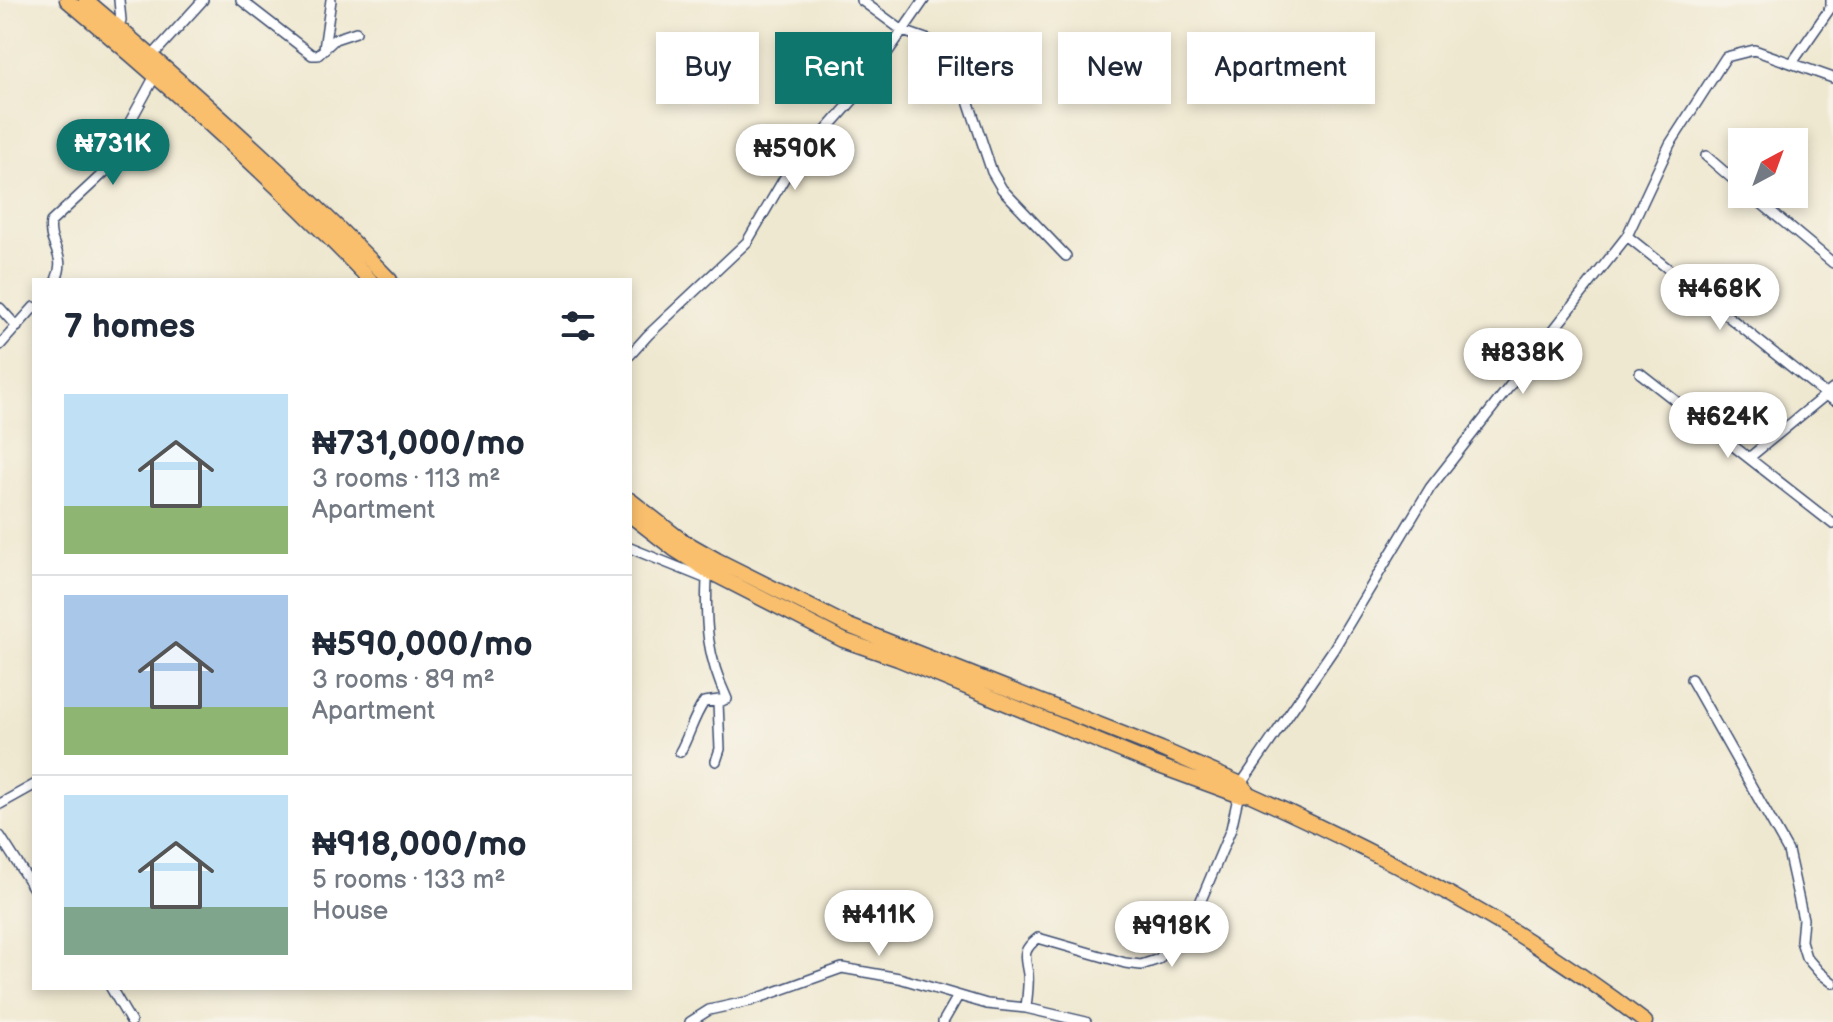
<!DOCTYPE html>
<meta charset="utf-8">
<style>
body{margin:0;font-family:"Balsamiq Sans",sans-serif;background:#f6f6f7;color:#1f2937;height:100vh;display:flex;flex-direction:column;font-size:30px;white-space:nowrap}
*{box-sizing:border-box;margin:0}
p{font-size:26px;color:#747a83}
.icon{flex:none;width:44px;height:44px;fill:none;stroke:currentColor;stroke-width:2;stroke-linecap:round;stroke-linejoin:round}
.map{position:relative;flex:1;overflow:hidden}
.panel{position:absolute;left:32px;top:278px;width:600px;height:712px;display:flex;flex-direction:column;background:#fff;border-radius:0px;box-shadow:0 4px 12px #0003}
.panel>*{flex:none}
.top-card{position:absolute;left:656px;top:32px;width:760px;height:72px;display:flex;gap:16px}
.needle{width:52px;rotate:41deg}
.controls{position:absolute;left:1728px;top:128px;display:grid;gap:16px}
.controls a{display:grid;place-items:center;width:80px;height:80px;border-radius:0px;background:#fff;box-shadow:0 4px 12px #0003;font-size:40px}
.price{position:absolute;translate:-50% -68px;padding:0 18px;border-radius:28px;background:#fff;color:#222;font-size:26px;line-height:52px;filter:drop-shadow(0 2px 4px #0008)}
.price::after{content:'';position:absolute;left:50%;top:48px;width:24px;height:18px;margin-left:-12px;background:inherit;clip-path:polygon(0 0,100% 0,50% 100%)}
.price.on{background:#0f766e;color:#fff}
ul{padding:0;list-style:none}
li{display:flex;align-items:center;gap:24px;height:200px;padding:0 32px}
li+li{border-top:2px solid #e0e1e3}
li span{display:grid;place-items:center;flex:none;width:224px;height:160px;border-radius:0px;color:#555}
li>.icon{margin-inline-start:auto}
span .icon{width:96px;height:96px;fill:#fffc;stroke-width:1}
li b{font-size:34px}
h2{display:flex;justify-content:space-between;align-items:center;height:96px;padding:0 32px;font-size:34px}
.pill{padding:0 28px;border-radius:0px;background:#fff;box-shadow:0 4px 12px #0003;font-size:28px;line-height:72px}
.pill.on{background:#0f766e;color:#fff}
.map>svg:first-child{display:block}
</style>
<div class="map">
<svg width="1833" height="1022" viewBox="0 0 1833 1022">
<rect width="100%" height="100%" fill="#f7f3e8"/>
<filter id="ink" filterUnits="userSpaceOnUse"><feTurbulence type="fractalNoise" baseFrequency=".0125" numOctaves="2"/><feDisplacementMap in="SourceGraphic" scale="16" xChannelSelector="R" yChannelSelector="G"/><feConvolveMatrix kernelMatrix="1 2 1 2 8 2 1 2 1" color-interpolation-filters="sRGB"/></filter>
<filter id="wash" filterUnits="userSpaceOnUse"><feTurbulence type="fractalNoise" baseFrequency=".006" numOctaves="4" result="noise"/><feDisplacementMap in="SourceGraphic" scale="32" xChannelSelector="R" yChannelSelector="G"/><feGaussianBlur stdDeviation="1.8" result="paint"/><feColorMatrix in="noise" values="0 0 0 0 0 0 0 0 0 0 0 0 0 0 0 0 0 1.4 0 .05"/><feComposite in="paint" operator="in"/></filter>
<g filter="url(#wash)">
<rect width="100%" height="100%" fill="#efe8d0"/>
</g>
<g filter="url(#ink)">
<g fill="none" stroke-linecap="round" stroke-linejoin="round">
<!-- minor casing -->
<g stroke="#3b4b6f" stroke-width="12">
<path id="minor" d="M241 0 312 55H318L335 39 356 32
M861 0 903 31 946 46 954 58 992 172 1002 189 1066 256
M118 27 121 20 119 0
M324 49 331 0
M153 55 203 0
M1792 63 1831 7V0
M1706 156 1742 187
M1750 194 1833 263
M1627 236 1833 400
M56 280C68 254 47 246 51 222L124 154 125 131 156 74
M0 308 17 327
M0 345 34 307
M630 355 648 335 747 242 785 177 860 92 924 0
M1640 373 1833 524
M1750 457 1833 389
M630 548 707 579
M710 572 707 579C705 625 707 656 727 699
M1691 679 1788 851 1803 919 1801 941 1806 957 1819 972 1833 983
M680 752C689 736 693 718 704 702L727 699
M716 761 720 749 718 703 724 700
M0 804 34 785
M0 836 34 889
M111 988 131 1022
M1026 1008C1027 997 1029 985 1028 974 1025 956 1021 951 1038 938L1125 963 1141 965 1159 959 1199 905 1231 829 1241 784 1333 650 1430 488 1627 236 1670 144 1726 57 1754 50 1833 78
M690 1022 709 1010 750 1001 842 968 899 978 987 1004 1026 1008 1086 1022
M943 1022 958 996"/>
</g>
<!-- primary casing -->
<g stroke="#3b4b6f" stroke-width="17">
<path id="primary" d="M67 0C172 89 275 180 370 280
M86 0C191 89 294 181 390 280
M630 500 680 539 717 560 849 626 1161 749 1241 784 1249 794C1388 857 1524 928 1645 1022
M630 515 674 549 710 572 843 640 898 659 1151 763 1238 795 1249 794"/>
</g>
<!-- minor -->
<use href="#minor" stroke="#fff" stroke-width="9"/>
<!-- primary -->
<use href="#primary" stroke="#f9bf6d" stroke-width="14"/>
</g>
</g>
</svg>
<div class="controls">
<a><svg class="needle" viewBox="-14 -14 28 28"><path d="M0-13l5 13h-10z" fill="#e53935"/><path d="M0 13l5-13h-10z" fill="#747a83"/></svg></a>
</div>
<b class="price on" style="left:113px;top:187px">₦731K</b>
<b class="price" style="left:795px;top:192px">₦590K</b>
<b class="price" style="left:1720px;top:332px">₦468K</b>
<b class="price" style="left:1523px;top:396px">₦838K</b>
<b class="price" style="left:1728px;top:460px">₦624K</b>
<b class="price" style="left:879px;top:958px">₦411K</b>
<b class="price" style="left:1172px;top:969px">₦918K</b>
<div class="top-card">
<a class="pill">Buy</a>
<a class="pill on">Rent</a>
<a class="pill">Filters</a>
<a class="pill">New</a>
<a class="pill">Apartment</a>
</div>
<section class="panel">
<h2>7 homes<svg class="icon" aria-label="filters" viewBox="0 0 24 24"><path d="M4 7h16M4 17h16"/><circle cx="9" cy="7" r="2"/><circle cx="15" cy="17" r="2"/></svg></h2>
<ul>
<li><span style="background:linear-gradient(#bfe0f5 70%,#8fb573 0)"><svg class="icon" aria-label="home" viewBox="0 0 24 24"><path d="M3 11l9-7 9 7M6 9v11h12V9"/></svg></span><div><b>₦731,000/mo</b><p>3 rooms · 113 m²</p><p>Apartment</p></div></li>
<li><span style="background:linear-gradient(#a9c7e8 70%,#8fb573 0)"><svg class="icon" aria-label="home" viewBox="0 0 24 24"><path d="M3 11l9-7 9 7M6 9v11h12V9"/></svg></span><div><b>₦590,000/mo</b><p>3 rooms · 89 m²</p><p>Apartment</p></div></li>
<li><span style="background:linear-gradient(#bfe0f5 70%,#7fa58c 0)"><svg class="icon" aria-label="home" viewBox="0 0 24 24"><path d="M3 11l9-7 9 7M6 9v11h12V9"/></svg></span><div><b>₦918,000/mo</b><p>5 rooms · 133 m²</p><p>House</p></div></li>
</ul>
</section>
</div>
